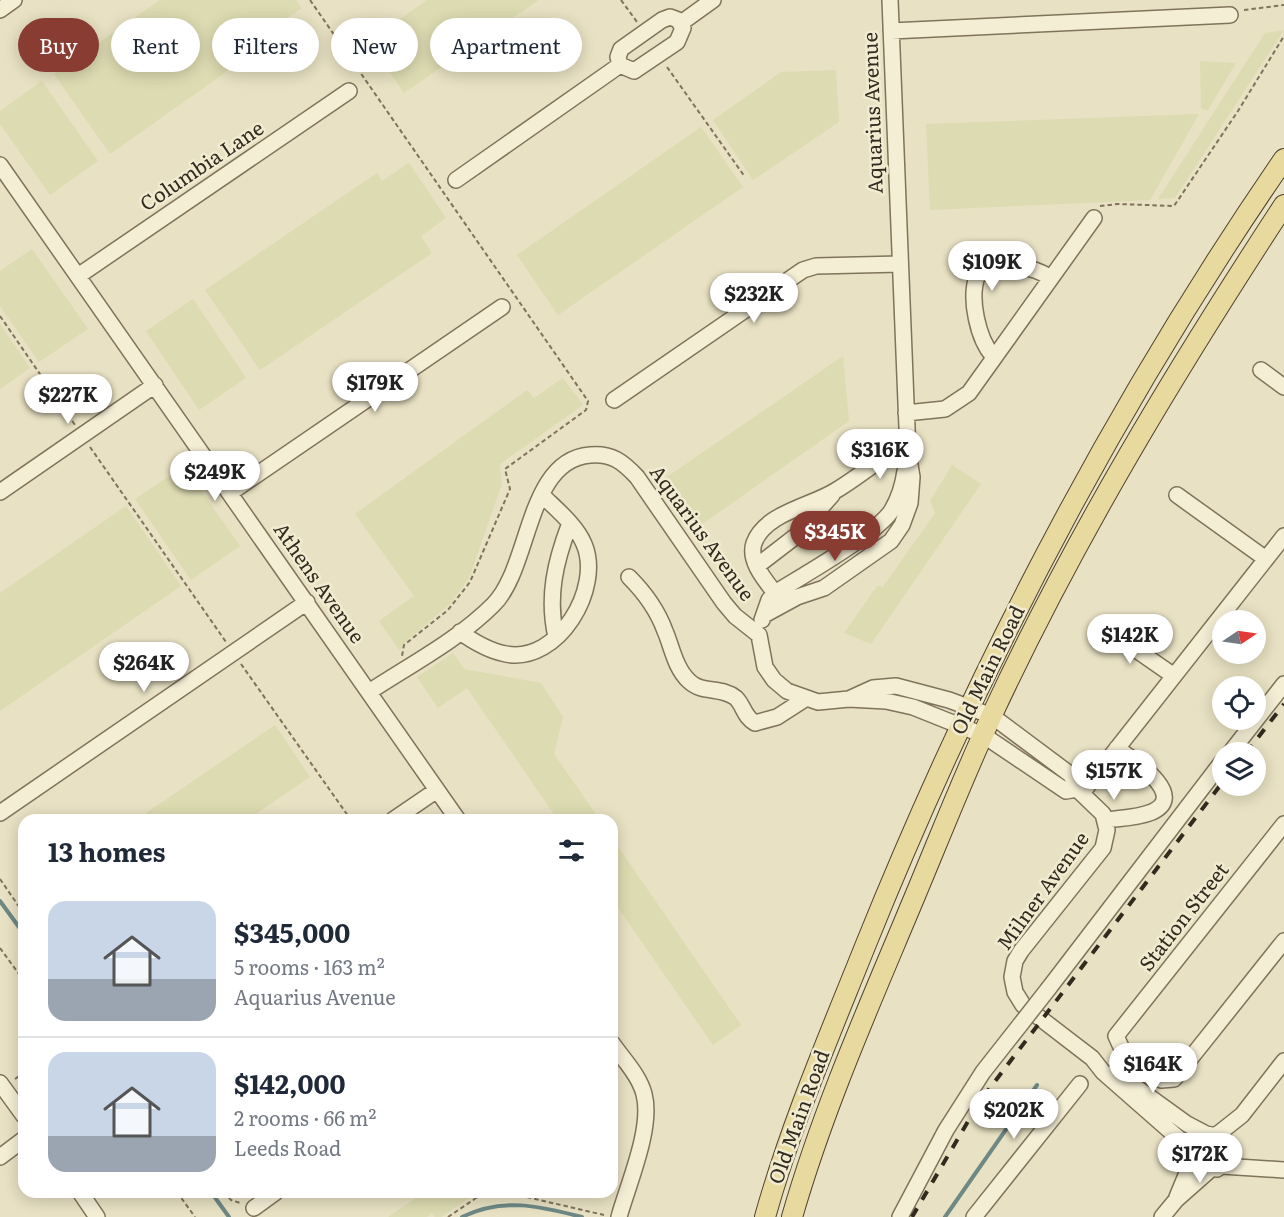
<!DOCTYPE html>
<meta charset="utf-8">
<style>
body{margin:0;font-family:Literata,serif;background:#f2f2f3;color:#1f2937;height:100vh;display:flex;flex-direction:column;font-size:22px;white-space:nowrap}
*{box-sizing:border-box;margin:0}
p{font-size:20px;color:#747a83}
.icon{flex:none;width:33px;height:33px;fill:none;stroke:currentColor;stroke-width:2;stroke-linecap:round;stroke-linejoin:round}
.map{position:relative;flex:1;overflow:hidden}
.panel{position:absolute;left:18px;top:814px;width:600px;height:384px;display:flex;flex-direction:column;background:#fff;border-radius:18px;box-shadow:0 3px 15px #0003}
.panel>*{flex:none}
.top-card{position:absolute;left:18px;top:18px;width:600px;height:54px;display:flex;gap:12px}
.needle{width:39px;rotate:77deg}
.controls{position:absolute;left:1212px;top:610px;display:grid;gap:12px}
.controls a{display:grid;place-items:center;width:54px;height:54px;border-radius:50%;background:#fff;box-shadow:0 3px 15px #0003;font-size:30px}
.price{position:absolute;translate:-50% -51px;padding:0 14px;border-radius:21px;background:#fff;color:#222;font-size:20px;line-height:39px;filter:drop-shadow(0 2px 3px #0008)}
.price::after{content:'';position:absolute;left:50%;top:36px;width:18px;height:14px;margin-left:-9px;background:inherit;clip-path:polygon(0 0,100% 0,50% 100%)}
.price.active{background:#893c32;color:#fff}
ul{padding:0;list-style:none}
li{display:flex;align-items:center;gap:18px;height:150px;padding:0 30px}
li+li{border-top:2px solid #e0e1e3}
li span{display:grid;place-items:center;flex:none;width:168px;height:120px;border-radius:18px;color:#555}
li>.icon{margin-inline-start:auto}
span .icon{width:72px;height:72px;fill:#fffc;stroke-width:1}
li b{font-size:26px}
h2{display:flex;justify-content:space-between;align-items:center;height:72px;padding:0 30px;font-size:26px}
.chip{padding:0 21px;border-radius:27px;background:#fff;box-shadow:0 3px 15px #0003;font-size:21px;line-height:54px}
.chip.active{background:#893c32;color:#fff}
.map>svg:first-child{display:block}
</style>
<div class="map">
<svg width="1284" height="1217" viewBox="0 0 1284 1217">
<rect width="100%" height="100%" fill="#e8e1c3"/>
<!-- farmland -->
<path fill="#dddbb1" d="M160 0H296L302 8 275 26 280 34 110 154 54 74Z
M427 0H539L404 93 368 41Z
M1284 30 1175 198 1158 199 1265 33Z
M1200 61 1236 63 1208 110 1201 109Z
M836 70 839 122 753 180 713 120 781 72Z
M42 81 98 161 50 195 0 124V111Z
M1199 114 1150 200 930 210 926 124Z
M701 127 743 187 558 315 517 255Z
M409 163 446 218 421 236 432 253 260 370 205 290 377 173 382 181Z
M32 249 88 329 39 362 0 306V271Z
M193 299 246 378 199 410 146 331Z
M0 324 30 368 0 389Z
M843 356 849 421 698 527 664 479Z
M563 378 583 405 500 464 502 484 469 578 450 604 403 644 400 651 379 621 414 596 355 514 527 390 534 398Z
M952 465 981 484 871 644 844 633 878 585 883 587 935 513 930 501Z
M184 466 240 546 191 580 135 499Z
M126 506 181 586 0 711V593Z
M453 653 464 669 541 683 563 717 554 754 600 820H558L467 688 438 708 417 677Z
M275 725 310 777 247 820H136Z
M612 838 741 1025 713 1045 612 899Z
M423 1193V1192L477 1193 441 1217H435L432 1213 427 1217H388Z"/>
<g fill="none" stroke-linecap="round" stroke-linejoin="round">
<!-- stream -->
<path stroke="#6d8885" stroke-width="4" d="M0 901 24 934
M211 1192 229 1217
M462 1217C503 1197 539 1206 582 1217
M945 1217 1037 1085"/>
<!-- minor casing -->
<g stroke="#80735c" stroke-width="18">
<path id="minor" d="M0 10 14 0
M670 17 678 20 683 28 677 42 634 71 620 65 618 57 621 49 662 20Z
M681 23 713 0
M891 31 1230 15
M0 165 458 820
M456 180 620 65
M78 276 349 91
M993 356C978 339 969 299 977 277 993 261 1034 265 1050 278
M1261 370 1284 387
M614 400 803 270 816 266 900 264
M906 413 945 409 969 393 1094 218
M0 492 155 385
M230 493 502 307
M1177 495 1266 559
M757 566 796 536 832 495
M629 577C645 593 657 609 665 631 672 647 675 668 689 681 702 694 721 686 736 698 744 706 744 717 755 723L777 717 805 699
M775 593C765 580 748 561 754 543 765 513 811 506 835 491 860 476 883 457 907 440
M764 615 797 597 824 588 891 541 902 525 910 503 912 477 908 453 890 0
M762 620 769 600 775 593C802 576 877 534 892 510 899 498 903 485 905 471
M1105 628 1174 676
M460 632C474 642 489 651 506 654 558 664 603 588 584 544 576 525 556 509 542 495
M556 637C547 597 555 562 570 523
M369 692C410 665 458 640 493 605 531 568 526 460 590 455 612 453 623 462 637 477L724 603 735 616 759 635 765 667 774 680 787 691 818 702 849 699 886 701 913 707 983 735 1066 791 1077 789
M851 698 873 688 896 686 949 700 992 716 1071 775 1077 789 1103 814 1107 830 1103 848 1021 951 1015 961 1012 977 1015 992 1023 1005 1092 1058 1103 1072 1193 1151
M1230 753 1284 684
M1082 793 1284 536
M0 813 307 602
M393 820 437 790
M1105 820C1120 818 1138 818 1152 812 1189 795 1132 759 1117 748
M1284 824 1116 1036 1122 1049 1161 1080 1174 1079 1284 941
M1049 988 1222 762
M612 1043C623 1059 639 1075 644 1094 653 1128 628 1184 619 1217
M1115 1072 1187 1124 1206 1134 1223 1137 1230 1152 1226 1162 1217 1169 1200 1166 1194 1156V1145L1206 1134
M0 1083 24 1116
M1218 1134 1242 1115 1284 1061
M0 1157 24 1139
M1222 1166 1284 1170
M80 1192 97 1217
M1177 1197 1194 1156
M254 1208 276 1192
M900 1217 946 1130 983 1072 1020 1025
M974 1217 1080 1084
M1162 1217 1176 1200 1211 1169"/>
</g>
<!-- major casing -->
<g stroke="#4f4230" stroke-width="22">
<path id="major" d="M765 1217C791 1124 830 1034 866 944 977 669 1116 403 1284 159
M792 1217C822 1113 865 1015 907 915 935 849 961 782 991 717 1074 538 1176 370 1284 205"/>
</g>
<!-- path -->
<path stroke="#80735c" stroke-width="2" stroke-dasharray="4.5 3" stroke-linecap="butt" d="M310 0 588 401 586 410 505 469 510 489 470 582 448 610 404 645 402 656
M621 0 637 22
M1244 10 1284 5
M667 67 745 177
M1100 206 1118 204 1174 206 1238 111 1284 36
M0 316 75 425
M90 447 226 642
M241 664 351 820
M0 879 24 914
M0 948 24 981
M15 1079 22 1074 24 1077
M177 1192 195 1217
M224 1192 231 1200 240 1203
M505 1192 604 1215
M448 1217 485 1192"/>
<!-- minor -->
<use href="#minor" stroke="#f4eed5" stroke-width="15"/>
<!-- major -->
<use href="#major" stroke="#e8d99e" stroke-width="20"/>
<!-- rail -->
<path stroke="#322a1e" stroke-width="4" stroke-dasharray="10 10" stroke-linecap="butt" d="M1246 753 1284 704
M912 1217 980 1101 1222 783"/>
<!-- minor-bridge casing -->
<g stroke="#80735c" stroke-width="18" stroke-linecap="butt">
<path id="minor-bridge" d="M1020 1025 1049 988"/>
</g>
<!-- minor-bridge -->
<use href="#minor-bridge" stroke="#f4eed5" stroke-width="15"/>
</g>
<g text-anchor="middle" stroke-width="5" stroke-linejoin="round" paint-order="stroke">
<!-- street labels -->
<g font-size="20" fill="#322a1e" stroke="#f1ebd1">
<text transform="translate(873 113) rotate(-92)" y="7">Aquarius Avenue</text>
<text transform="translate(202 166) rotate(-34)" y="7">Columbia Lane</text>
<text transform="translate(702 533) rotate(54)" y="7">Aquarius Avenue</text>
<text transform="translate(319 583) rotate(55)" y="7">Athens Avenue</text>
<text transform="translate(988 670) rotate(-64)" y="7">Old Main Road</text>
<text transform="translate(1043 891) rotate(-54)" y="7">Milner Avenue</text>
<text transform="translate(1184 917) rotate(-52)" y="7">Station Street</text>
<text transform="translate(799 1117) rotate(-70)" y="7">Old Main Road</text>
</g>
</g>
</svg>
<div class="controls">
<a><svg class="needle" viewBox="-14 -14 28 28"><path d="M0-13l5 13h-10z" fill="#e53935"/><path d="M0 13l5-13h-10z" fill="#747a83"/></svg></a>
<a><svg class="icon" aria-label="locate" viewBox="0 0 24 24"><circle cx="12" cy="12" r="6"/><path d="M12 2v4M12 18v4M2 12h4M18 12h4"/></svg></a>
<a><svg class="icon" aria-label="layers" viewBox="0 0 24 24"><path d="M12 4l9 5-9 5-9-5zM3 14l9 5 9-5"/></svg></a>
</div>
<b class="price" style="left:992px;top:292px">$109K</b>
<b class="price" style="left:754px;top:324px">$232K</b>
<b class="price" style="left:375px;top:413px">$179K</b>
<b class="price" style="left:68px;top:425px">$227K</b>
<b class="price" style="left:880px;top:480px">$316K</b>
<b class="price" style="left:215px;top:502px">$249K</b>
<b class="price active" style="left:835px;top:562px">$345K</b>
<b class="price" style="left:1130px;top:665px">$142K</b>
<b class="price" style="left:144px;top:693px">$264K</b>
<b class="price" style="left:1114px;top:801px">$157K</b>
<b class="price" style="left:1153px;top:1094px">$164K</b>
<b class="price" style="left:1014px;top:1140px">$202K</b>
<b class="price" style="left:1200px;top:1184px">$172K</b>
<div class="top-card">
<a class="chip active">Buy</a>
<a class="chip">Rent</a>
<a class="chip">Filters</a>
<a class="chip">New</a>
<a class="chip">Apartment</a>
</div>
<section class="panel">
<h2>13 homes<svg class="icon" aria-label="filters" viewBox="0 0 24 24"><path d="M4 7h16M4 17h16"/><circle cx="9" cy="7" r="2"/><circle cx="15" cy="17" r="2"/></svg></h2>
<ul>
<li><span style="background:linear-gradient(#c9d6e8 65%,#9aa5b1 0)"><svg class="icon" aria-label="home" viewBox="0 0 24 24"><path d="M3 11l9-7 9 7M6 9v11h12V9"/></svg></span><div><b>$345,000</b><p>5 rooms · 163 m²</p><p>Aquarius Avenue</p></div></li>
<li><span style="background:linear-gradient(#c9d6e8 70%,#9aa5b1 0)"><svg class="icon" aria-label="home" viewBox="0 0 24 24"><path d="M3 11l9-7 9 7M6 9v11h12V9"/></svg></span><div><b>$142,000</b><p>2 rooms · 66 m²</p><p>Leeds Road</p></div></li>
</ul>
</section>
</div>
